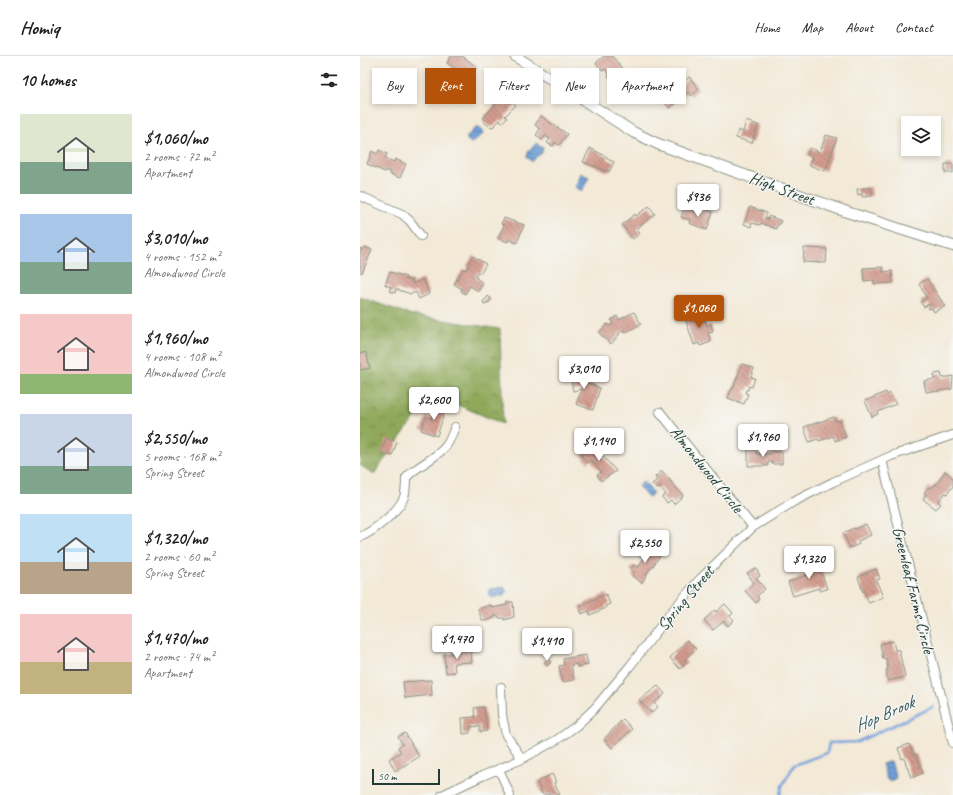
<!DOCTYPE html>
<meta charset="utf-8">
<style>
body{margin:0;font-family:Caveat,sans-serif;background:#f6f6f6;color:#202124;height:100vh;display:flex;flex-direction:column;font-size:15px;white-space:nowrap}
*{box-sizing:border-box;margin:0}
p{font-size:13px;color:#757577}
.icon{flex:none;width:22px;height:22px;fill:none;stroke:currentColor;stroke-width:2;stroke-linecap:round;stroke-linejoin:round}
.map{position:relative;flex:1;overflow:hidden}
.details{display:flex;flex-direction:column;background:#fff;width:360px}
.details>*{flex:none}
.banner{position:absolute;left:12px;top:12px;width:380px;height:36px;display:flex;gap:8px}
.fabs{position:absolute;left:541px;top:60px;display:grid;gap:8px}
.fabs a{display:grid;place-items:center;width:40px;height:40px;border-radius:0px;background:#fff;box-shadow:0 2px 6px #0003;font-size:20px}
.scale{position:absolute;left:12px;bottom:10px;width:68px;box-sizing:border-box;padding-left:4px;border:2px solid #1f3d34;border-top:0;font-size:11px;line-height:14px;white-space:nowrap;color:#1f3d34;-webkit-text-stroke:3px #f6f6f2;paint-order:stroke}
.price{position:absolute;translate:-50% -34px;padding:0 9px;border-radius:4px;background:#fff;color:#222;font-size:13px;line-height:26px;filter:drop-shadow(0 1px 2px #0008)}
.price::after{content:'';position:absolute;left:50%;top:24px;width:12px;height:9px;margin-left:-6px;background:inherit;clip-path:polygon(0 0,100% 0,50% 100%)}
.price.selected{background:#b45309;color:#fff}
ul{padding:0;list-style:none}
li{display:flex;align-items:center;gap:12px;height:100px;padding:0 20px}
li span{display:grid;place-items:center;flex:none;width:112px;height:80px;border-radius:0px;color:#555}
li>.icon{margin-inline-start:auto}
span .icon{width:48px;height:48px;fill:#fffc;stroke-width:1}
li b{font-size:17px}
h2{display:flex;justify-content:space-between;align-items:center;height:48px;padding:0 20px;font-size:17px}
.tag{padding:0 14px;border-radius:0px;background:#fff;box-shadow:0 2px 6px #0003;font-size:14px;line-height:36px}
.tag.selected{background:#b45309;color:#fff}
header{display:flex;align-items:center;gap:24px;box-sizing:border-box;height:56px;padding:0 20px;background:#fff;border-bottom:1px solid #e0e0e0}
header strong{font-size:19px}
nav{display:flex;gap:22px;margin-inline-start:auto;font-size:14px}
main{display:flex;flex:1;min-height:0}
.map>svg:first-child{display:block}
</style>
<header>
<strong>Homiq</strong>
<nav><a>Home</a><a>Map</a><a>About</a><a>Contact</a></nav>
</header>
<main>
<section class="details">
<h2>10 homes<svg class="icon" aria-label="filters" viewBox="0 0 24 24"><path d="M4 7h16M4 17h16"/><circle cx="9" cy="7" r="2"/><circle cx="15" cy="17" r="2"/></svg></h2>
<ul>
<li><span style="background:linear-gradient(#dfe7d0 60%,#7fa58c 0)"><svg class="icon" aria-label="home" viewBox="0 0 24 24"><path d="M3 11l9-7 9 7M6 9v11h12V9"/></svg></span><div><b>$1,060/mo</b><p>2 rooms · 72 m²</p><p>Apartment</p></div></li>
<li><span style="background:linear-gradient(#a9c7e8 60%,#7fa58c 0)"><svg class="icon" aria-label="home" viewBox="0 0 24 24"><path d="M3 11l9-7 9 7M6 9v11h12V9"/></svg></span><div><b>$3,010/mo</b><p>4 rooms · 152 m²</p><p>Almondwood Circle</p></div></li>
<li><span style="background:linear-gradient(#f6c9c9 75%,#8fb573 0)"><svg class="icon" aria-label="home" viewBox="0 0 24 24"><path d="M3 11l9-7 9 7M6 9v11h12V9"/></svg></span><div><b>$1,960/mo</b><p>4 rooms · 108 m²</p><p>Almondwood Circle</p></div></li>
<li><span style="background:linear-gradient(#c9d6e8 65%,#7fa58c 0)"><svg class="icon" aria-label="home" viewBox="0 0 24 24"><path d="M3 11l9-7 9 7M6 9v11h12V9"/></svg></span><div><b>$2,550/mo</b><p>5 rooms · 168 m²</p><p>Spring Street</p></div></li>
<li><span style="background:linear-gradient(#bfe0f5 60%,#b9a48a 0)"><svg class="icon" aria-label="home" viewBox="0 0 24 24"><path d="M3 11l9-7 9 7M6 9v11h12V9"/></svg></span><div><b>$1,320/mo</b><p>2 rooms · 60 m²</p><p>Spring Street</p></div></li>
<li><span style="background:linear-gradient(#f6c9c9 60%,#c2b280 0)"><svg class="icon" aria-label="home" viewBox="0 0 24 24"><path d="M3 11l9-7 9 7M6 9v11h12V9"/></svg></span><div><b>$1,470/mo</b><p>2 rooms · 74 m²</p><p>Apartment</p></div></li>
</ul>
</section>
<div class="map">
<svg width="593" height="739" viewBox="0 0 593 739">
<defs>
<pattern id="forest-crowns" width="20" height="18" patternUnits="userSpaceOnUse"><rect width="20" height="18" fill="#8fa85a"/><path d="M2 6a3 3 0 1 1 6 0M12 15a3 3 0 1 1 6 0" fill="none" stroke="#748a4b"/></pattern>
<pattern id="water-rules" width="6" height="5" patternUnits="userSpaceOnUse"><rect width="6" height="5" fill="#71a1db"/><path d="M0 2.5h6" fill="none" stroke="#5c84b2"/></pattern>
<pattern id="building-back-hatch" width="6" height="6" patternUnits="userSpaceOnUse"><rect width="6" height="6" fill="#d39b8e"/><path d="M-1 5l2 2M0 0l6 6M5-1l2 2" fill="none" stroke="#ab8075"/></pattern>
</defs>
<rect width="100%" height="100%" fill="#f6f6f2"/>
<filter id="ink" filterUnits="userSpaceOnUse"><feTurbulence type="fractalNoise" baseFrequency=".025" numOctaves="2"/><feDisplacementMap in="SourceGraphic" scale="8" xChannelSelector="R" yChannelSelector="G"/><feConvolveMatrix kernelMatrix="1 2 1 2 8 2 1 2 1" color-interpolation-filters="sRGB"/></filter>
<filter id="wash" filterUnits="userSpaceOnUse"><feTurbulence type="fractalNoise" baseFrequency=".012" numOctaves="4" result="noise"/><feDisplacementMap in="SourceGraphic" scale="16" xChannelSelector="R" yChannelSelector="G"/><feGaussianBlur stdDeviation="0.9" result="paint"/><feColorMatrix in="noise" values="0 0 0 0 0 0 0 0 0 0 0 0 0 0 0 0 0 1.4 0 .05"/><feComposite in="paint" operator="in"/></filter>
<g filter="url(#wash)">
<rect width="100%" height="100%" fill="#f3e9d7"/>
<!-- forest -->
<path fill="url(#forest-crowns)" stroke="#577247" d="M0 241 51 259 140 273 143 368 72 338 14 418 0 409Z"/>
<!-- water -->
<path fill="url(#water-rules)" stroke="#486f88" d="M116 72H119L123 75V78L113 86 111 87 107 84V80Z
M177 87 180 91H183L182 97 177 100 172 106 167 101 169 94Z
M220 117 229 121 222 135 215 131 220 121 219 120Z
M283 426 293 436 290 441 289 440 287 441 278 430Z
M144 531 147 536 145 539 132 542 129 539 130 533Z
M531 705 536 722 530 725 529 724H527L522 708Z"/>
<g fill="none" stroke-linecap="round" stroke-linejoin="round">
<!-- stream -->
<path stroke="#71a1db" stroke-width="2.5" d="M420 739 422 730 434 709 467 697 469 687 497 686 573 651"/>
</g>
<g id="blocks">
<!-- building -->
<path fill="url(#building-back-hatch)" d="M91 0H102L117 11 107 24 98 18 99 16 87 7Z
M244 0H252L268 18 258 27 252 21 250 22 248 20 249 18 245 13 243 15 236 7Z
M329 21 339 33 331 40 328 36 309 52 299 40 314 28 317 32Z
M145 38 156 49 145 60 147 62 142 66 140 64 133 71 131 70 130 71 123 65 125 64 123 62Z
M181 60 207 78 199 89 195 86 193 90 187 87 190 83 185 80 182 84 176 79 180 73 175 69Z
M386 65 398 69 392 87 376 82 378 74 383 76Z
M466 79 477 82 465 115 449 109 452 101 447 99 450 92 460 96Z
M230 92 247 101V103L254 106 249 116 223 106Z
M19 94 27 98 25 102 34 106 35 103 46 108 40 122 30 118V116L26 114 25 116 7 108 12 95 17 98Z
M585 108H593V117H585Z
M511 131 512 140 502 141V138L498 139 497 133Z
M289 150 295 158 276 173 280 177 273 183 262 169 275 158 276 160Z
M325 151 340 158 342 152 353 156 347 174 329 167 330 164 321 161Z
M390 151 407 157 405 162 408 163 409 160 421 165 419 169H417L416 173 401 167 400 169 392 167 391 171 384 168Z
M144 162 164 169 157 187 149 183 148 186 138 182 144 169 141 168Z
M5 191 12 194 2 217 0 216V192L3 194Z
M444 192 467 193 466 207 443 206Z
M113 200 126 208 121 217 118 216 115 220 117 221 116 222 123 227 118 235 110 230 105 238 101 235 102 233 94 228 103 213 106 214 108 210 107 209Z
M523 211V216L532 215 533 227 514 228V224L504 225 503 212Z
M30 216 46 221 45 223 53 225 52 228 63 223 69 238 59 243 56 236 51 238 36 233 35 237 29 235 31 231 25 229Z
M567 223 585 250 574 256 572 252 569 253 568 252 570 250 569 248 564 251 560 246 567 242 559 228Z
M128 240 131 243 129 246 124 248 123 245 126 243Z
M274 256 281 268 265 277 264 274 258 278 259 279 251 288 239 277 247 268 249 270 253 268 251 264 257 260 259 264Z
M342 256 347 270 351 268 353 276 348 277 351 286 340 290 339 287 334 289 325 262Z
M6 296 10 312 0 314V298Z
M382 308 394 312 391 321 395 322 392 331 389 330 388 334H386L385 337 388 338 384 348 368 342 372 332 373 333Z
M221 312 224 326 240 332 233 354 216 348 222 333 213 335 209 314Z
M581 317 582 322 593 320 592 333 574 336V335L566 336 564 325 575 323 574 318Z
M526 336 527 339 530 337 536 348 518 356V358L512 361 505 345Z
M77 348 86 352 77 380 61 374 66 361 71 363Z
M474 361 475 365 480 364 486 381 475 385 473 380 459 385 458 383 449 386 444 371Z
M26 382 37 386 32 400 21 397Z
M233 389 256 415 241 425 237 419 241 416 231 404 228 407 221 399Z
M388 392H396V398H411V396H422V408H412V406H408V410H388Z
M302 415 323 440 314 448 311 444 307 447 302 441 306 438 300 431 297 433 292 428 297 424 295 421Z
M585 415 593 422V430L587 438 585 437 578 445 581 448 576 453 563 443 566 438 564 436 569 431 571 433 574 429H576Z
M506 468 511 479 498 485 499 488 490 492 483 477 494 472 495 473Z
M282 492 287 496 290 492 301 498 291 513 290 512 282 527 272 520 274 517 270 514 274 509 278 512 284 502 278 498Z
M457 502 467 533 460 535 459 532 433 540 428 526 447 519 446 517 451 515 448 505Z
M396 512 400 520 396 522 405 533 397 540 399 543 396 547 385 535 394 527 387 517Z
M516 513 520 523 516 524 523 541 509 547 504 535 503 536 498 521Z
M246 538 250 548 245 550 246 552 230 559 229 555 222 558 219 551 226 548 225 547Z
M147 546H153L154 561 144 564V562H139V560H134V562L124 565 122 564 118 553 131 549 132 552 147 549Z
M365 548 373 557 370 560 374 564 368 570 364 565 353 574 344 564 355 554 356 556Z
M327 584 336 593 324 604 327 607 320 613 310 602Z
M533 585 535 594H539L545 621 528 625 526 614H528L526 602 523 603 520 588Z
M111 594 112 606 94 607 95 616 86 617 84 598H92V596Z
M226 599 228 609 217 611V608L211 609 214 624 202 626 199 610 204 609 203 603Z
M187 603 191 606 187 610 184 607Z
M71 624 72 639 45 642 43 626Z
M298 630 305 638 294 647 298 651 291 657 279 644Z
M124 651 127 675 120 676V670L110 671V677L103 678 102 662 115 661 114 652Z
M263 663 272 673 252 692 244 683Z
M45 677 59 701 35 715 29 703 41 696 38 691 43 688 38 681Z
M549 688 554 699 556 698 563 717 551 722 544 702 542 703 538 692Z
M192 718 196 726 194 727 200 739 182 738 177 726Z"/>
</g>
</g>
<g filter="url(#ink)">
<use href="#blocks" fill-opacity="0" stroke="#899386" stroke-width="1"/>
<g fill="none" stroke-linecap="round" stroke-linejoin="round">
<!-- minor casing -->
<g stroke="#899386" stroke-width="10">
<path id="minor" d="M0 140 42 158 50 165 61 180
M300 356 393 471
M522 404 593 687
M0 481C14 475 38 456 44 441 46 435 46 429 46 422 57 409 74 404 85 391 90 386 92 377 95 371
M141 631 142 659 146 679 162 703
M139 713 150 739
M82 739 122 720 162 703 198 683 216 670 234 653 270 610 313 554 340 523 393 471 433 446 473 426 531 400 593 379"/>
</g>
<!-- tertiary casing -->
<g stroke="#899386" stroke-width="12">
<path id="tertiary" d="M155 0 273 76 298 88 490 157 593 190"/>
</g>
<!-- minor -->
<use href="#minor" stroke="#fff" stroke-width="8"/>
<!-- tertiary -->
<use href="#tertiary" stroke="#fff" stroke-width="10"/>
</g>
</g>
<g text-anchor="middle" stroke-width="3" stroke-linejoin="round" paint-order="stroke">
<!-- street labels -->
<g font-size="17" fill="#1f3d34" stroke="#f6f6f2">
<text transform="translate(422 132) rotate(20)" y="6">High Street</text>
<text transform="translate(347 413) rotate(51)" y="6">Almondwood Circle</text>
<text transform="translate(554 534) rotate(76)" y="6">Greenleaf Farms Circle</text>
<text transform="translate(325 542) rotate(-50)" y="6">Spring Street</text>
</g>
<!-- water labels -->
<g font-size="18" font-style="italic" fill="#385b66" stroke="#f6f6f2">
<text transform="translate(524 658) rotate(-24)" y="6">Hop Brook</text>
</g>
</g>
</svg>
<div class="fabs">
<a><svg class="icon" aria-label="layers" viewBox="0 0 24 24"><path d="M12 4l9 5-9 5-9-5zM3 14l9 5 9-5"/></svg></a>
</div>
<div class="scale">50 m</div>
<b class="price" style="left:338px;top:162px">$936</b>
<b class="price selected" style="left:339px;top:273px">$1,060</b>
<b class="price" style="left:224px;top:334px">$3,010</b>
<b class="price" style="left:74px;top:365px">$2,600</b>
<b class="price" style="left:403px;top:402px">$1,960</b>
<b class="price" style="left:239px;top:406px">$1,140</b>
<b class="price" style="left:285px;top:508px">$2,550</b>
<b class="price" style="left:449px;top:524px">$1,320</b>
<b class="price" style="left:97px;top:604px">$1,470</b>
<b class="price" style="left:187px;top:606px">$1,410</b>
<div class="banner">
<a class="tag">Buy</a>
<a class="tag selected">Rent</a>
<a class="tag">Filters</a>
<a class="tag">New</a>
<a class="tag">Apartment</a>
</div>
</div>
</main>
